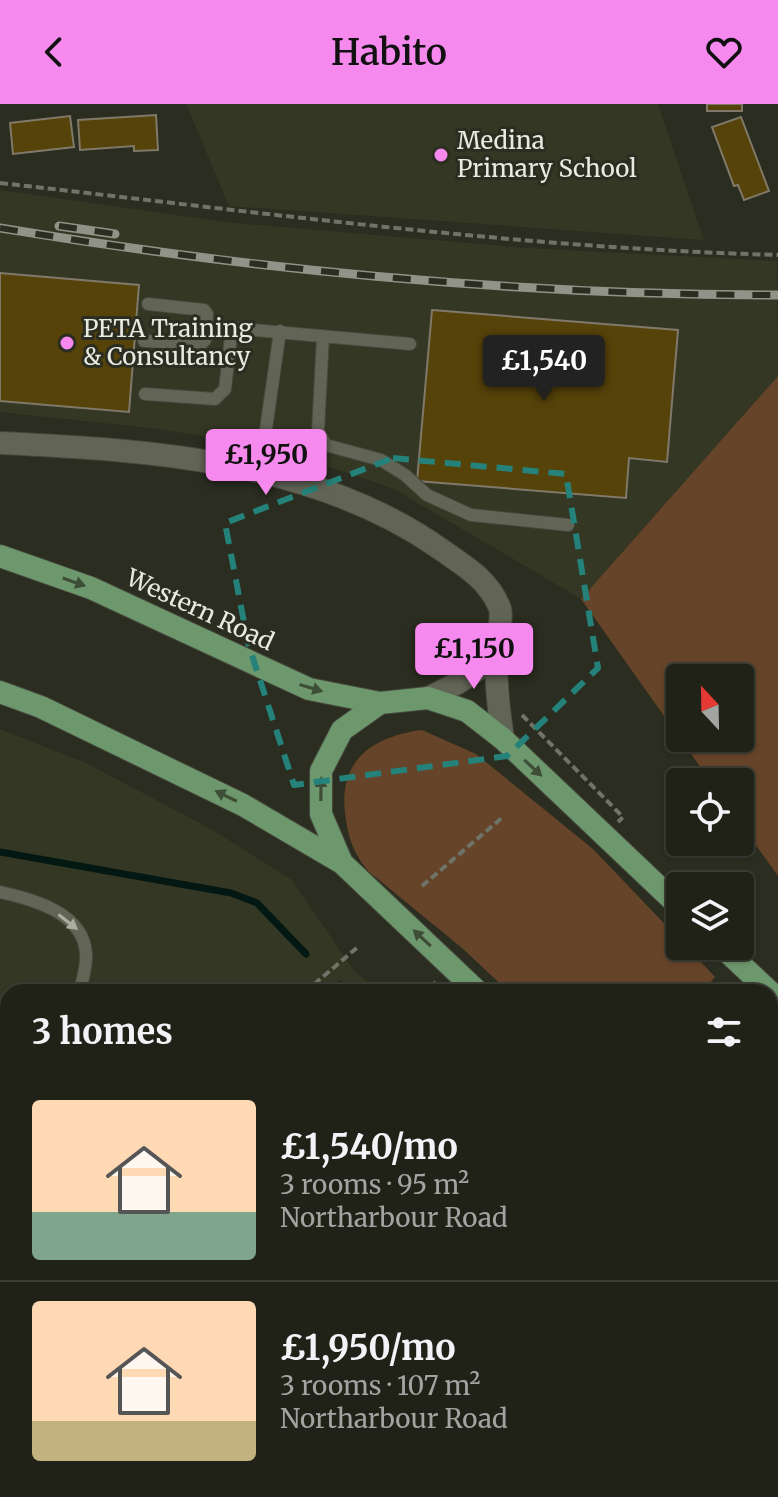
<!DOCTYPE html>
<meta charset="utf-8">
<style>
body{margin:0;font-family:Merriweather,serif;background:#282a20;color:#f1f3f6;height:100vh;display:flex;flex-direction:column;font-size:30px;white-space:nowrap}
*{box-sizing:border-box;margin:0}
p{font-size:26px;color:#a2a4a1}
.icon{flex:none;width:44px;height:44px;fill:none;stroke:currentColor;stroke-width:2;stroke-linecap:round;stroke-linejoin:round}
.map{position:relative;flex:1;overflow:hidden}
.details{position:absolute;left:0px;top:880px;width:778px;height:514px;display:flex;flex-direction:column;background:#202217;border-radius:24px 24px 0 0;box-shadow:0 2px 6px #0004,0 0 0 2px #3d3f36}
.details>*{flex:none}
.needle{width:52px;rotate:338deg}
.fabs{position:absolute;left:666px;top:560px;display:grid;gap:16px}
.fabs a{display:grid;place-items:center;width:88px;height:88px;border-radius:8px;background:#202217;box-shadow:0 2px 6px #0004,0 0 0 2px #3d3f36;font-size:40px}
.price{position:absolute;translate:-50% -68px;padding:0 18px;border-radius:8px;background:#f689ed;color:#111;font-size:26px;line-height:52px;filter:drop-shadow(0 2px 4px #0008)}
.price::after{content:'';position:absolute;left:50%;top:48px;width:24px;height:18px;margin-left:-12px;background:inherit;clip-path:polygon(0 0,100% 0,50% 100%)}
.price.active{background:#222;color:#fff}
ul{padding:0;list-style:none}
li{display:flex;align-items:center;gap:24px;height:200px;padding:0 32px}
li+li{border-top:2px solid #3d3f36}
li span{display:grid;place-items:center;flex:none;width:224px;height:160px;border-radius:8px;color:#555}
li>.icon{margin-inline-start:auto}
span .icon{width:96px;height:96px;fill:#fffc;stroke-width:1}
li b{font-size:34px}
h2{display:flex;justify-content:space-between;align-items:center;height:96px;padding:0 32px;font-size:34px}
header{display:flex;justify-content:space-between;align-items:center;height:104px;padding:0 32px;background:#f689ed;color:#111;font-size:36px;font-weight:600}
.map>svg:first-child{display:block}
</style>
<header><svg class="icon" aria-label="back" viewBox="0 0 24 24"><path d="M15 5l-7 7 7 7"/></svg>Habito<svg class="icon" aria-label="heart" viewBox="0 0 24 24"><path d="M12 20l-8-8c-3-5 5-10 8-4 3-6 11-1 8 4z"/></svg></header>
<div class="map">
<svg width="778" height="1393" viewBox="0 0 778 1393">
<rect width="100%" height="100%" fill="#2a2d1f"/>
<!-- built -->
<path fill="#333723" d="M186 0H658L704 136 229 102Z
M0 86 225 118 527 144 777 157 778 272 581 495 394 385 275 344 158 325 0 308Z
M0 625 86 659 211 725 292 776 355 868 381 888H8V1386H735L739 1393H0Z"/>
<!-- green -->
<path fill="#654429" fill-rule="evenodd" d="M778 272V772L740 719V678H711L581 495ZM680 574H740V634H680Z
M422 626 476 650 593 745 680 836V842H686L715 873 702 888H509L462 844 368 767C355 751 349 737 346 716 336 659 369 633 422 626Z"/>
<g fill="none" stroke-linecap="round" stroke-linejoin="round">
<!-- stream -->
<path stroke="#031813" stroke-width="7" d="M0 748 231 789 257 799 306 850
M339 881 345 888
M693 1386 696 1393"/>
</g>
<!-- building -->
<path fill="#564309" stroke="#80796a" stroke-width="2" d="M707 0H742V7H707Z
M156 11 158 46 134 47V42L80 46 78 16Z
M70 12 74 43 13 50 10 19Z
M741 13 769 87 744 96 738 81 734 82 712 23Z
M0 169 139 181 129 308 0 297Z
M432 206 678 226 667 358 629 354 626 394 417 377Z"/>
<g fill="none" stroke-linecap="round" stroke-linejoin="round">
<!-- service casing -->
<g stroke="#46483d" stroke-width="14">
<path id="service" d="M148 200 204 206 207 210 206 223 232 224
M323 232 318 327 326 341 381 356 405 371 427 391 471 411 568 421
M144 237 201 240 205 236 206 223
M145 290 215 295 225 285 232 224 410 240
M260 367 280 227
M0 788C33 795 84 809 86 850 87 862 82 876 80 888
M0 1287 8 1273
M0 1316 8 1317"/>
</g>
<!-- minor casing -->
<g stroke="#46483d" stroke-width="24">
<path id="minor" d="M0 339C149 346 313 356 439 444 463 461 487 474 499 502 503 510 499 523 498 532 494 566 498 601 503 635
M428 594 456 580 480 564 497 537"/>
</g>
<!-- primary casing -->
<g stroke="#46483d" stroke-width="24">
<path id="primary" d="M0 452 91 484 309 585 380 599
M0 588 41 603 243 701 342 759
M721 842 770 888
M478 888 342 759 321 710V667L342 626 380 599 428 594 467 607 503 635 680 803
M770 1123 778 1122"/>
</g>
<!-- path -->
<path stroke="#707367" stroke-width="4" stroke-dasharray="8 4" stroke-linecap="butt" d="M0 79C259 108 517 144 778 151
M522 611 623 713 618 718
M422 782 504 712
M433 878 443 888
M305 888 359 842
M770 1155 778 1153
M770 1199 778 1209
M0 1215 8 1216"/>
<!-- service -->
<use href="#service" stroke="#626556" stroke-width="12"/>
<!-- minor -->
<use href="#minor" stroke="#626556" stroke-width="22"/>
<!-- primary -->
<use href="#primary" stroke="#6d986d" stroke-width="22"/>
<!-- rail casing -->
<g stroke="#919388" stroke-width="9">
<path id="rail" d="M59 122 115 130
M0 124C254 166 521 191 778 191"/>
</g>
<!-- rail -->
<use href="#rail" stroke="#2a2d1f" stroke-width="6" stroke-dasharray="18" stroke-linecap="butt"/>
</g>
<!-- one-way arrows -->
<defs><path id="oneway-solid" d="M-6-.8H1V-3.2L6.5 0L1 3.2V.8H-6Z" transform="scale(2)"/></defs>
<g fill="#3e4d36">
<use href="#oneway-solid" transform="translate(74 478) rotate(19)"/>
<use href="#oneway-solid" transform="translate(311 584) rotate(17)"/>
<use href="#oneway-solid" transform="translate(533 664) rotate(43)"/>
<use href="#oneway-solid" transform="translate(321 685) rotate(-89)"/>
<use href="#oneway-solid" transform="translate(226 692) rotate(-154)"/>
<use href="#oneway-solid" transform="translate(422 834) rotate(-137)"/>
</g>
<use fill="#acaea2" href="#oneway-solid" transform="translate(68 818) rotate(38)"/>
<!-- marked area -->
<path fill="none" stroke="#25827a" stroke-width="6" stroke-dasharray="16 10" stroke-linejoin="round" d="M393 354 566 370 598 564 507 652 294 681 248 539 225 419Z"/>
<!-- markers -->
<g fill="#f689ed" stroke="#2a2d1f" stroke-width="3">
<circle cx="441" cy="51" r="8"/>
<circle cx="67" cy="239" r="8"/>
</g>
<g text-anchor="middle" stroke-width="6" stroke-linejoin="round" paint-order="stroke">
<!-- poi labels -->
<g font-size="24" fill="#e8eae1" stroke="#2a2d1f" text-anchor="start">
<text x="457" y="45">Medina<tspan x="457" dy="28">Primary School</tspan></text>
<text x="83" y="233">PETA Training<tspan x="83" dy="28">&amp; Consultancy</tspan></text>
</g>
<!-- street labels -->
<g font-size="24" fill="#e8eae1" stroke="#2a2d1f">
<text transform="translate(200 506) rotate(25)" y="8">Western Road</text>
</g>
</g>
</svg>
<div class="fabs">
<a><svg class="needle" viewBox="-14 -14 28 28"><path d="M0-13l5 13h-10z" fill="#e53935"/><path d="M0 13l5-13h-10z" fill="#a2a4a1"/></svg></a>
<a><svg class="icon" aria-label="locate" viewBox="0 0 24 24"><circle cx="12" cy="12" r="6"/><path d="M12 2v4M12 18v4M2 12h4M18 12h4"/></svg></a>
<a><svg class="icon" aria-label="layers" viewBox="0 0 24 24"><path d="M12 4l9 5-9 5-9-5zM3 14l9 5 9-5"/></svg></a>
</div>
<b class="price active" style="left:544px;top:299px">£1,540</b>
<b class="price" style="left:266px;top:393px">£1,950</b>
<b class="price" style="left:474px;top:587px">£1,150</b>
<section class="details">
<h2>3 homes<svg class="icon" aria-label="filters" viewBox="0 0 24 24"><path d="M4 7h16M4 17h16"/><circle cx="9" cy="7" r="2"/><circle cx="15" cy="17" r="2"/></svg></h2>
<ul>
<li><span style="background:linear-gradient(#ffd9b3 70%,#7fa58c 0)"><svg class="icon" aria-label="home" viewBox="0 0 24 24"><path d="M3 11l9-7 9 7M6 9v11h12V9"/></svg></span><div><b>£1,540/mo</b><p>3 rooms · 95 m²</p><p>Northarbour Road</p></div></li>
<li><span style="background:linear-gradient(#ffd9b3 75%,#c2b280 0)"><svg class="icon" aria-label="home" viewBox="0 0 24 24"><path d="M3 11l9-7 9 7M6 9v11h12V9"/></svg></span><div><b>£1,950/mo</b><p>3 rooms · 107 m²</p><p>Northarbour Road</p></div></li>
</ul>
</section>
</div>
